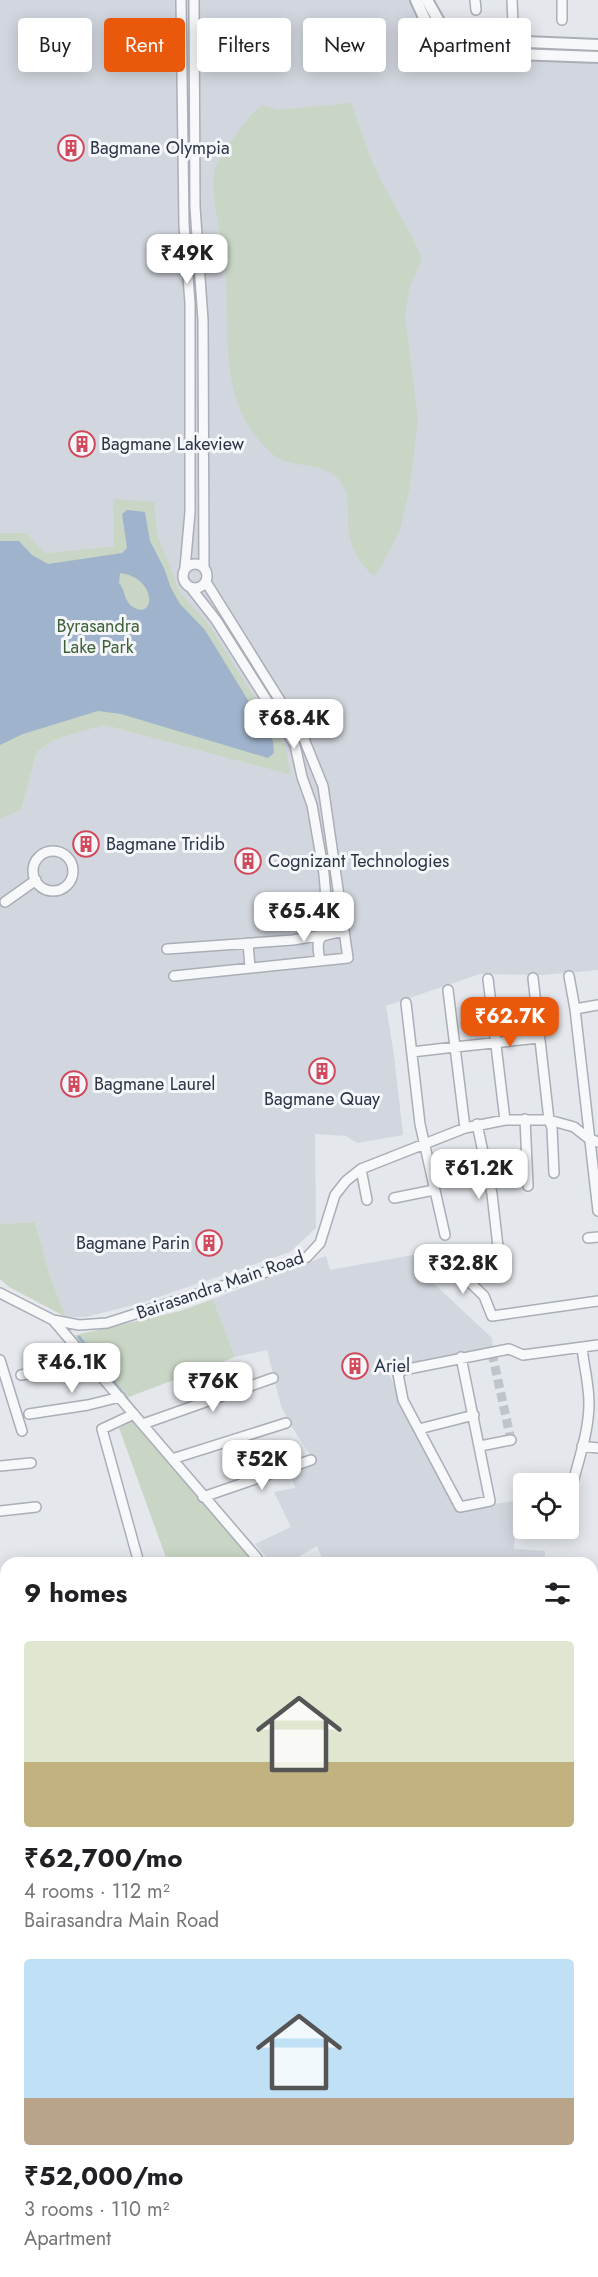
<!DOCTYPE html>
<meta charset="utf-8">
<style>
body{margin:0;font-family:Jost,sans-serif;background:#f6f6f6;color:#202124;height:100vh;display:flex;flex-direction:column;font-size:22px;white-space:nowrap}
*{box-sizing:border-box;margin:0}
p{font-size:20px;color:#757577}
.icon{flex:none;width:33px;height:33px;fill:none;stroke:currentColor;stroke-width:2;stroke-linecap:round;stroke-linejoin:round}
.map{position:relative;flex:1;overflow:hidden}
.side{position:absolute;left:0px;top:1557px;width:598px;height:720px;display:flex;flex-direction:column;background:#fff;border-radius:18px 18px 0 0;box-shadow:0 3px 15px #0003}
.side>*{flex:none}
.banner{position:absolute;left:18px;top:18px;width:562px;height:54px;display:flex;gap:12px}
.fabs{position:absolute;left:513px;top:1473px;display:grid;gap:12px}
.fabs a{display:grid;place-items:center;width:66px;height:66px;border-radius:6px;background:#fff;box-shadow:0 3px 15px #0003;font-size:30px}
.price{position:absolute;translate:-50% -51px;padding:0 14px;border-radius:12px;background:#fff;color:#222;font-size:20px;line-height:39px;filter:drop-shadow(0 2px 3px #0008)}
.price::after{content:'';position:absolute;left:50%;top:36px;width:18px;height:14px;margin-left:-9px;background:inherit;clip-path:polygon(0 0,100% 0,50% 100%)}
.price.selected{background:#ea580c;color:#fff}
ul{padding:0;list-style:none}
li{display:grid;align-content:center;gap:12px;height:318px;padding:0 24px}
li span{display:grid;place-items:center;height:186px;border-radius:6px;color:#555}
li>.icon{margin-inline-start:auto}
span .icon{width:108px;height:108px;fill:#fffc;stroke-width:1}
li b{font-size:26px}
h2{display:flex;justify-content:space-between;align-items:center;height:72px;padding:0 24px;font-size:26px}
.tag{padding:0 21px;border-radius:6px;background:#fff;box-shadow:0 3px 15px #0003;font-size:21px;line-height:54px}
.tag.selected{background:#ea580c;color:#fff}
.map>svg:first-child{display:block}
</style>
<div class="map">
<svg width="598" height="2277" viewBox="0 0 598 2277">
<rect width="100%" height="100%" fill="#e4e7ec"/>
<!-- built -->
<path fill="#d2d6de" d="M0 0H411L431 39 451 56 598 61V970L543 975 480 974 386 1006 394 1055 403 1135 357 1143 346 1136 315 1134 316 1228 290 1252 141 1303 86 1317H66L50 1276 35 1222 0 1224V819L21 810 37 752 54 740 104 725 291 775 207 622 180 594 157 533 155 502 115 546 46 553 26 533H0Z
M424 1253 430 1280 492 1338 493 1348 387 1371 460 1508 516 1501 514 1549 545 1551V1563H324L317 1546 288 1563H271L255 1544 291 1527 274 1492 295 1488 289 1470 315 1462 292 1427 281 1406 267 1350 235 1357 213 1299 326 1256 330 1270Z
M592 1595 598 1596V1662L593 1661Z
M0 1955 6 1956V2172L0 2170Z"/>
<!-- green -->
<path fill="#c9d6c5" d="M351 103C360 127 368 154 379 177 393 205 411 230 422 259L409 289 405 316 418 419 410 486 400 530 380 569 373 576C360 563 352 551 349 533 347 517 351 493 339 480 324 463 303 467 284 461 270 456 253 434 246 422 219 372 231 310 224 256 221 232 209 193 215 170 219 156 251 110 263 105L278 110Z
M113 499 155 502 157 533 180 593 207 622 285 746 291 775 104 725 54 740 37 752 21 810 0 819V533H26L46 553 114 546Z
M35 1222 50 1276 66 1317 9 1287 0 1279V1224Z
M213 1299 235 1357 126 1398 113 1380 72 1336 180 1311Z
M134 1420 254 1563H168L119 1428Z
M0 1632H6V1873L0 1871Z
M593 1661 598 1662V2277H265V2271H592Z
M106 2271H176L172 2277H95L99 2272Z"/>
<!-- water -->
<path fill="#9fb4cc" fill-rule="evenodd" d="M127 510 145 512 150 541 164 568 171 588 180 604 205 630 273 741 274 753 268 758 121 714 98 711 23 734 0 745V541H19L32 555 48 564 122 553 127 548 122 514ZM120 573C158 578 155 621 133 607 124 602 125 589 119 583Z
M592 1684 598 1686V2093L593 2094Z"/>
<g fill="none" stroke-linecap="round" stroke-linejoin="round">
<!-- stream -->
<path stroke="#9fb4cc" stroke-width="3" d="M79 1337 137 1412
M260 1557 265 1563"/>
<!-- minor-tunnel -->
<path stroke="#bfc3cb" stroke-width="9" stroke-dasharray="9 4.5" stroke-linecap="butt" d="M492 1353 511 1440"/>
<!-- minor casing -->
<g stroke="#a9aeb7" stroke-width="12">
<path id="minor" d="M181 0 184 225 190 303V512L185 568
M194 0 195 207 203 320 204 568
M475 0 476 10
M512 0 513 23
M562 20V0
M183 576a12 12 0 1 1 24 0a12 12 0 1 1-24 0Z
M33 871a20 20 0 1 1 40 0a20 20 0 1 1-40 0Z
M5 902 36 880
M248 943 250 968
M167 949 293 940 323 935 328 922 324 874 312 805 302 777 295 745 216 620 191 588
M320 961C315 935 319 935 344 932
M174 976 348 958 323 786 304 739 206 582
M569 976 575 1009
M533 978 549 1120 552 1128 554 1173
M488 979 505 1120
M406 1003 420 1124 445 1235
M598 1005 575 1009 598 1211
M412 1052 455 1047 448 990
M525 1119 528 1186
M477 1124 492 1194 501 1273
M465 1128 455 1047 539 1038
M361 1169 367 1200
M394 1198 434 1190
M588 1238 598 1237
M450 1263 484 1296 492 1316 598 1301
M0 1293 53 1320 79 1325 107 1323 263 1273 307 1257 320 1243 335 1195 346 1181 361 1169 465 1128 505 1120H549L574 1127 588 1138 598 1142
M53 1320 257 1558
M461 1357 490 1501 460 1507 403 1400 398 1374 403 1370 509 1349 523 1355 598 1345
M0 1360 22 1431
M21 1375 89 1362
M29 1414 88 1405 120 1397
M134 1414 102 1429 139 1563
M143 1424 273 1378
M419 1429 474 1415
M480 1446 511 1440
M582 1446 598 1448
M172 1459 286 1423
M0 1466 31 1463
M203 1497 311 1460
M568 1504C574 1471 589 1437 589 1403 589 1385 584 1366 582 1348
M0 1511 36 1507
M0 1892 6 1894
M0 1927 6 1908
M0 2183 6 2185
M592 2256 598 2264
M0 2266 6 2236"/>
</g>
<!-- tertiary casing -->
<g stroke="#a9aeb7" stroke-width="14">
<path id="tertiary" d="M416 0C428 25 432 45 462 52L598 57
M427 0 446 34 454 39 598 45"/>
</g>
<!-- minor -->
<use href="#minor" stroke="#f7f8fa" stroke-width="9"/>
<!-- tertiary -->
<use href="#tertiary" stroke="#f7f8fa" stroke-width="10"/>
</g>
<!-- icons -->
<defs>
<g id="building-ring" transform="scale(1.35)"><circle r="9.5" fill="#f4f6f9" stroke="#d1495b" stroke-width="1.5"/><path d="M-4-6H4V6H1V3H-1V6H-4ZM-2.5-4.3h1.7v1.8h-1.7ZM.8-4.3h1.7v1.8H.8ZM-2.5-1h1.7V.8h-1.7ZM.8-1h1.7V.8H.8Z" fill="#d1495b"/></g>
</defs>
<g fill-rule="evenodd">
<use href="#building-ring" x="71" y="148"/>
<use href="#building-ring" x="82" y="444"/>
<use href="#building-ring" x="86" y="844"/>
<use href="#building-ring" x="248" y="861"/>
<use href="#building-ring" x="322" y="1071"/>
<use href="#building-ring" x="74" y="1084"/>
<use href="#building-ring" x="209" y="1243"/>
<use href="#building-ring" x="355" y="1366"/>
</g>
<g text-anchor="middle" stroke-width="6" stroke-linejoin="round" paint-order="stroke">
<!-- poi labels -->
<g font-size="18" fill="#2b3445" stroke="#f4f6f9" text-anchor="start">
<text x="90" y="154">Bagmane Olympia</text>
<text x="101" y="450">Bagmane Lakeview</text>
<text x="106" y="850">Bagmane Tridib</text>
<text x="268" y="867">Cognizant Technologies</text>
<text x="94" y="1090">Bagmane Laurel</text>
<text x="322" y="1105" text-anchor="middle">Bagmane Quay</text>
<text x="190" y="1249" text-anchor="end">Bagmane Parin</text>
<text x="374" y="1372">Ariel</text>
</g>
<!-- park labels -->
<g font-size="18" fill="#3f6138" stroke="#f4f6f9">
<text x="98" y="632">Byrasandra<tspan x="98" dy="21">Lake Park</tspan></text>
</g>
<!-- street labels -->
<g font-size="18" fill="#2b3445" stroke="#f4f6f9">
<text transform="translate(220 1285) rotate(-19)" y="6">Bairasandra Main Road</text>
</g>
</g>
</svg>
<div class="fabs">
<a><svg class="icon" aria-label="locate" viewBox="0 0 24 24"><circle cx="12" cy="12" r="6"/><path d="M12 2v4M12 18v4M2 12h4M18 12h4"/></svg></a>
</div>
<b class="price" style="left:187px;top:285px">₹49K</b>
<b class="price" style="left:294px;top:750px">₹68.4K</b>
<b class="price" style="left:304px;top:943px">₹65.4K</b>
<b class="price selected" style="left:510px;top:1048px">₹62.7K</b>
<b class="price" style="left:479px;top:1200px">₹61.2K</b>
<b class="price" style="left:463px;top:1295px">₹32.8K</b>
<b class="price" style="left:72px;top:1394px">₹46.1K</b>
<b class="price" style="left:213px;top:1413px">₹76K</b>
<b class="price" style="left:262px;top:1491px">₹52K</b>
<div class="banner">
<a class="tag">Buy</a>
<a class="tag selected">Rent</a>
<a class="tag">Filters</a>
<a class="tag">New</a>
<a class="tag">Apartment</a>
</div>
<section class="side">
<h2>9 homes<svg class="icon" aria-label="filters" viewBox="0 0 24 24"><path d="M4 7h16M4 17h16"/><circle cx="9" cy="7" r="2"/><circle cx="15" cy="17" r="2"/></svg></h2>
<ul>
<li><span style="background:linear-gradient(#dfe7d0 65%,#c2b280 0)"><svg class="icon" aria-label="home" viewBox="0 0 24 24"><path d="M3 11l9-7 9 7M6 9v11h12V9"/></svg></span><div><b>₹62,700/mo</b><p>4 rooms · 112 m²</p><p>Bairasandra Main Road</p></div></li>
<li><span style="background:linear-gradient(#bfe0f5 75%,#b9a48a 0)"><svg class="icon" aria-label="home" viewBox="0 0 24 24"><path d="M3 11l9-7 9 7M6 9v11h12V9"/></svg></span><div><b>₹52,000/mo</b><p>3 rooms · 110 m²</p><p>Apartment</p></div></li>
</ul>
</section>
</div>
